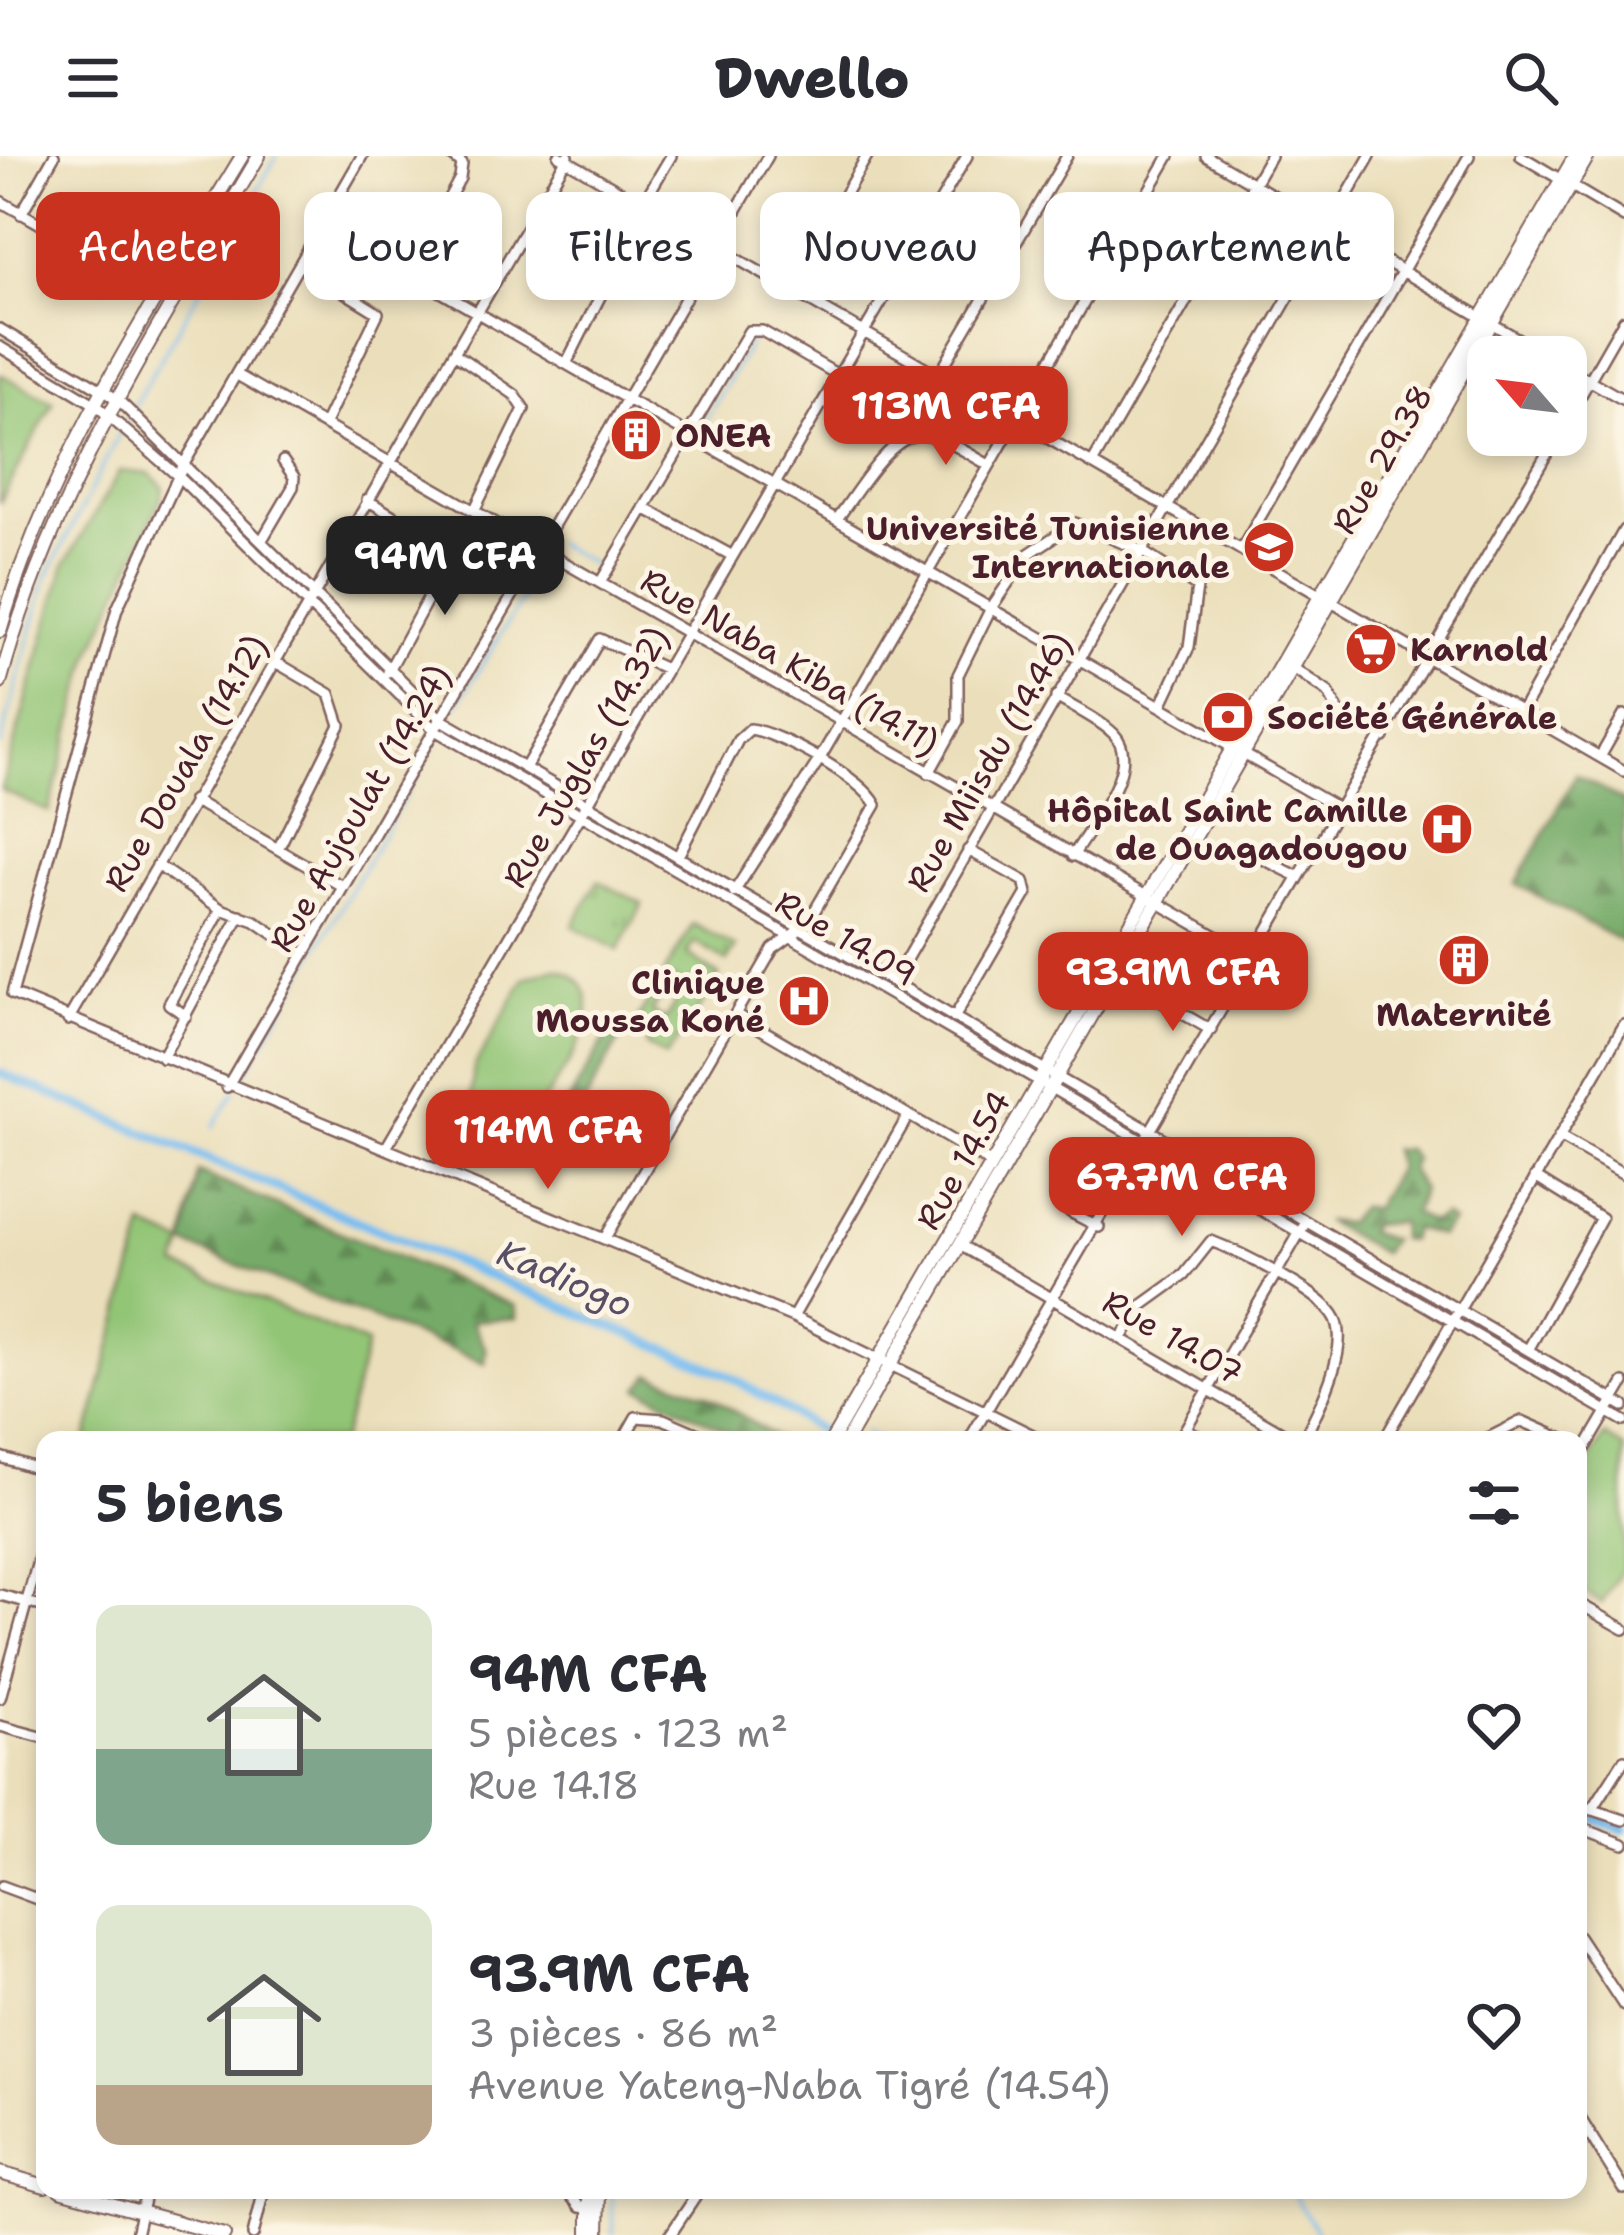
<!DOCTYPE html>
<html lang="fr">
<meta charset="utf-8">
<style>
body{margin:0;font-family:"Shantell Sans",sans-serif;background:#f7f7f7;color:#2b2b33;height:100vh;display:flex;flex-direction:column;font-size:45px;white-space:nowrap}
*{box-sizing:border-box;margin:0}
p{font-size:39px;color:#7c7c81}
.icon{flex:none;width:66px;height:66px;fill:none;stroke:currentColor;stroke-width:2;stroke-linecap:round;stroke-linejoin:round}
.map{position:relative;flex:1;overflow:hidden}
.panel{position:absolute;left:36px;top:1275px;width:1551px;height:768px;display:flex;flex-direction:column;background:#fff;border-radius:24px;box-shadow:0 6px 18px #0003}
.panel>*{flex:none}
.top-card{position:absolute;left:36px;top:36px;width:1554px;height:108px;display:flex;gap:24px}
.needle{width:78px;rotate:298deg}
.controls{position:absolute;left:1467px;top:180px;display:grid;gap:24px}
.controls a{display:grid;place-items:center;width:120px;height:120px;border-radius:24px;background:#fff;box-shadow:0 6px 18px #0003;font-size:60px}
.price{position:absolute;translate:-50% -102px;padding:0 27px;border-radius:24px;background:#c8321e;color:#fff;font-size:39px;line-height:78px;filter:drop-shadow(0 3px 6px #0008)}
.price::after{content:'';position:absolute;left:50%;top:72px;width:36px;height:27px;margin-left:-18px;background:inherit;clip-path:polygon(0 0,100% 0,50% 100%)}
.price.current{background:#222;color:#fff}
ul{padding:0;list-style:none}
li{display:flex;align-items:center;gap:36px;height:300px;padding:0 60px}
li span{display:grid;place-items:center;flex:none;width:336px;height:240px;border-radius:24px;color:#555}
li>.icon{margin-inline-start:auto}
span .icon{width:144px;height:144px;fill:#fffc;stroke-width:1}
li b{font-size:51px}
h2{display:flex;justify-content:space-between;align-items:center;height:144px;padding:0 60px;font-size:51px}
.chip{padding:0 42px;border-radius:24px;background:#fff;box-shadow:0 6px 18px #0003;font-size:42px;line-height:108px}
.chip.current{background:#c8321e;color:#fff}
header{display:flex;justify-content:space-between;align-items:center;height:156px;padding:0 60px;background:#fff;font-size:54px;font-weight:800}
.map>svg:first-child{display:block}
</style>
<header><svg class="icon" aria-label="menu" viewBox="0 0 24 24"><path d="M4 6h16M4 12h16M4 18h16"/></svg>Dwello<svg class="icon" aria-label="search" viewBox="0 0 24 24"><circle cx="10" cy="10" r="6"/><path d="M15 15l6 6"/></svg></header>
<div class="map">
<svg width="1624" height="2079" viewBox="0 0 1624 2079">
<defs>
<pattern id="grass-tufts" width="24" height="20" patternUnits="userSpaceOnUse" patternTransform="scale(3)"><rect width="24" height="20" fill="#92c576"/><path d="M3 7l-1-3M5 7V3M7 7l1-3M15 17l-1-3M17 17v-4M19 17l1-3" fill="none" stroke="#799f61"/></pattern>
<pattern id="forest-firs" width="22" height="20" patternUnits="userSpaceOnUse" patternTransform="scale(3)"><rect width="22" height="20" fill="#75aa67"/><path d="M5 1l3.5 6h-7zM16 11l3.5 6h-7z" fill="#628a55"/></pattern>
</defs>
<rect width="100%" height="100%" fill="#fcf5e5"/>
<filter id="ink" filterUnits="userSpaceOnUse"><feTurbulence type="fractalNoise" baseFrequency=".00833" numOctaves="2"/><feDisplacementMap in="SourceGraphic" scale="24" xChannelSelector="R" yChannelSelector="G"/><feConvolveMatrix kernelMatrix="1 2 1 2 8 2 1 2 1" color-interpolation-filters="sRGB"/></filter>
<filter id="wash" filterUnits="userSpaceOnUse"><feTurbulence type="fractalNoise" baseFrequency=".004" numOctaves="4" result="noise"/><feDisplacementMap in="SourceGraphic" scale="48" xChannelSelector="R" yChannelSelector="G"/><feGaussianBlur stdDeviation="2.7" result="paint"/><feColorMatrix in="noise" values="0 0 0 0 0 0 0 0 0 0 0 0 0 0 0 0 0 1.4 0 .05"/><feComposite in="paint" operator="in"/></filter>
<g filter="url(#wash)">
<rect width="100%" height="100%" fill="#ebdfbb"/>
<!-- grass -->
<path fill="url(#grass-tufts)" stroke="#6e7250" stroke-width="3" d="M598 725 643 748 618 794 573 770Z
M693 768 736 791 727 805 694 786 687 798 719 820 709 839 670 822 652 856 665 864 685 830 706 842 666 901 646 889 652 873 644 867 637 877 632 873Z"/>
<!-- forest -->
<path fill="url(#forest-firs)" stroke="#606449" stroke-width="3" d="M1576 619 1624 646V787L1516 728Z
M612 871 624 875 563 986 549 979Z
M1392 993H1407L1414 1003 1410 1013 1422 1034 1413 1057 1431 1066 1444 1060 1452 1066 1441 1080 1413 1072 1410 1084 1400 1083V1066L1372 1069 1368 1076 1391 1084 1382 1097 1324 1065 1347 1067 1360 1051 1373 1054 1397 1012Z
M198 1016 515 1150 517 1162 472 1165 486 1193 485 1207 184 1088Z
M651 1218 707 1238 780 1284H746L639 1232Z"/>
<!-- park -->
<path fill="#92c576" stroke="#6e7250" stroke-width="3" d="M0 218 53 246 0 347Z
M120 315 150 318 163 331 162 340 90 501 49 656 1 634 65 408Z
M556 812C627 833 561 923 533 958 507 973 486 967 471 941L474 911 525 822Z
M144 1071 184 1088 177 1110 367 1188 342 1284H86Z
M1604 1280 1624 1292V1410L1602 1447 1578 1432V1324Z"/>
<g fill="none" stroke-linecap="round" stroke-linejoin="round">
<!-- stream -->
<path stroke="#7abef0" stroke-width="3" d="M132 253 277 0
M702 270 755 178
M555 387 602 414
M455 553 547 403
M0 590 45 425 127 262
M240 927 439 581
M213 971 235 935
M865 1276 878 1284
M819 1284 820 1275
M612 2034 613 2079
M1291 2034 1318 2079
M581 2079 582 2062"/>
<!-- canal -->
<path stroke="#7abef0" stroke-width="9" d="M0 917 726 1218 836 1284
M1578 1656 1624 1673"/>
</g>
</g>
<g filter="url(#ink)">
<g fill="none" stroke-linecap="round" stroke-linejoin="round">
<!-- minor casing -->
<g stroke="#82625d" stroke-width="14">
<path id="minor" d="M362 0 184 308 117 453 12 838 793 1161 1043 1284
M559 0 1624 615
M1206 0 1549 201
M1521 0 1624 61
M0 45 160 136
M643 47 671 0
M540 51 609 94 618 105 567 206
M21 58 54 0
M323 68 1339 653
M302 110 378 157 325 267
M409 115 460 22 462 8 452 0
M791 131 867 0
M0 173 117 243 442 564 1624 1250
M0 191 96 249 178 320 435 574 1624 1265
M454 197 515 239 524 253 474 355
M1566 211 1624 244
M939 218 1067 0
M239 220 1251 800
M1566 265 1624 164
M1092 308 1270 0
M367 344 453 396 388 516
M644 352 731 399
M837 363C856 339 892 272 927 279 948 283 970 299 989 309
M262 384 293 331 294 321 283 305
M1241 394 1469 0
M600 427 749 175H762L838 219
M274 505 330 538 340 569 278 693
M1293 512 1328 536 1338 555 1384 581
M1056 541C1074 552 1099 563 1114 578 1144 609 1089 672 1073 700
M1521 556 1624 374
M1600 601 1624 559
M525 612 600 483 666 513
M929 617 958 565V519L991 452 1027 399 1075 367 1140 394 1197 431 1189 491 1161 550
M193 644 342 730
M1253 698 1299 721
M157 709 221 753 255 765 304 799
M734 736 819 604 1169 0
M893 826 1370 0
M1157 843 1211 874
M735 858 992 1008
M186 860 169 848 221 753
M954 862 1027 737 1024 725 968 694
M68 864 568 0
M162 902 240 759
M227 931 768 0
M1559 981 1624 1018
M386 992 967 0
M1070 1056 1099 1071
M605 1082 773 793 807 768 876 649C862 622 780 577 750 573L738 584 678 700
M960 1089 1295 1284
M793 1161 908 960
M1122 1182 1141 1150 1184 1119 1211 1085C1240 1096 1316 1134 1333 1158 1354 1187 1317 1257 1303 1284
M1528 1194 1601 1062 1535 1021
M1186 1273 1205 1284
M623 1284 636 1261 663 1263 712 1284
M969 1284 1558 279
M1179 1284 1303 1071
M1384 1284 1624 869
M1484 1284 1522 1265 1565 1284
M0 1301 45 1315
M1578 1305 1624 1227
M0 1439 45 1451
M1578 1447 1624 1473
M0 1542 45 1380
M0 1570 45 1582
M1578 1649 1624 1664
M1592 1654 1624 1604
M1578 1671 1624 1688
M2 1730 45 1746
M1578 1780 1624 1850
M1578 1959 1624 2033
M566 2034 580 2051 595 2053
M136 2079 146 2034
M253 2079 264 2034
M670 2079 700 2034"/>
</g>
<!-- major casing -->
<g stroke="#82625d" stroke-width="16">
<path id="major" d="M0 475C50 303 150 152 242 0
M0 527C51 334 159 171 259 0
M832 1284 1575 0
M847 1284 1588 0
M0 2017 45 2030
M60 2034 224 2079
M589 2079V2034
M598 2079 599 2034"/>
</g>
<!-- minor -->
<use href="#minor" stroke="#fff" stroke-width="9"/>
<!-- major -->
<use href="#major" stroke="#fff" stroke-width="12"/>
</g>
</g>
<!-- icons -->
<defs>
<g id="building-disc" transform="scale(2.7)"><circle r="9.5" fill="#c8321e" stroke="#fcf5e5"/><path d="M-4-6H4V6H1V3H-1V6H-4ZM-2.5-4.3h1.7v1.8h-1.7ZM.8-4.3h1.7v1.8H.8ZM-2.5-1h1.7V.8h-1.7ZM.8-1h1.7V.8H.8Z" fill="#fff"/></g>
<g id="university-disc" transform="scale(2.7)"><circle r="9.5" fill="#c8321e" stroke="#fcf5e5"/><path d="M0-5L7-2L0 1L-7-2ZM-4 1L0 2.5L4 1V4Q0 6-4 4Z" fill="#fff"/></g>
<g id="supermarket-disc" transform="scale(2.7)"><circle r="9.5" fill="#c8321e" stroke="#fcf5e5"/><path d="M-6-5.5h2.5l.6 2H6L4.5 2H-2.5L-4.4-4H-6ZM-1.5 3.2a1.3 1.3 0 1 0 .1 0ZM3 3.2a1.3 1.3 0 1 0 .1 0Z" fill="#fff"/></g>
<g id="bank-disc" transform="scale(2.7)"><circle r="9.5" fill="#c8321e" stroke="#fcf5e5"/><path d="M-6-4H6V4H-6ZM0-2.3a2.3 2.3 0 1 0 0 4.6a2.3 2.3 0 1 0 0-4.6Z" fill="#fff"/></g>
<g id="hospital-disc" transform="scale(2.7)"><circle r="9.5" fill="#c8321e" stroke="#fcf5e5"/><path d="M-5-5h3v3.5h4V-5h3V5h-3V1.5h-4V5h-3Z" fill="#fff"/></g>
</defs>
<g fill-rule="evenodd">
<use href="#building-disc" x="636" y="279"/>
<use href="#university-disc" x="1269" y="391"/>
<use href="#supermarket-disc" x="1371" y="493"/>
<use href="#bank-disc" x="1228" y="561"/>
<use href="#hospital-disc" x="1447" y="673"/>
<use href="#building-disc" x="1464" y="804"/>
<use href="#hospital-disc" x="804" y="845"/>
</g>
<g text-anchor="middle" stroke-width="10" stroke-linejoin="round" paint-order="stroke">
<!-- poi labels -->
<g font-size="33" font-weight="bold" fill="#4a1f2b" stroke="#fcf5e5" text-anchor="start">
<text x="675" y="291">ONEA</text>
<text x="1230" y="384" text-anchor="end">Université Tunisienne<tspan x="1230" dy="38">Internationale</tspan></text>
<text x="1410" y="505">Karnold</text>
<text x="1267" y="573">Société Générale</text>
<text x="1408" y="666" text-anchor="end">Hôpital Saint Camille<tspan x="1408" dy="38">de Ouagadougou</tspan></text>
<text x="765" y="838" text-anchor="end">Clinique<tspan x="765" dy="38">Moussa Koné</tspan></text>
<text x="1464" y="870" text-anchor="middle">Maternité</text>
</g>
<!-- street labels -->
<g font-size="33" fill="#4a1f2b" stroke="#fcf5e5">
<text transform="translate(1382 303) rotate(-60)" y="12">Rue 29.38</text>
<text transform="translate(790 505) rotate(30)" y="12">Rue Naba Kiba (14.11)</text>
<text transform="translate(585 601) rotate(-60)" y="12">Rue Juglas (14.32)</text>
<text transform="translate(988 606) rotate(-60)" y="12">Rue Miisdu (14.46)</text>
<text transform="translate(185 607) rotate(-60)" y="12">Rue Douala (14.12)</text>
<text transform="translate(359 652) rotate(-60)" y="12">Rue Aujoulat (14.24)</text>
<text transform="translate(846 782) rotate(30)" y="12">Rue 14.09</text>
<text transform="translate(963 1004) rotate(-60)" y="12">Rue 14.54</text>
<text transform="translate(1173 1181) rotate(30)" y="12">Rue 14.07</text>
</g>
<!-- water labels -->
<g font-size="36" font-style="italic" fill="#584f66" stroke="#fcf5e5">
<text transform="translate(565 1122) rotate(23)" y="13">Kadiogo</text>
</g>
</g>
</svg>
<div class="controls">
<a><svg class="needle" viewBox="-14 -14 28 28"><path d="M0-13l5 13h-10z" fill="#e53935"/><path d="M0 13l5-13h-10z" fill="#7c7c81"/></svg></a>
</div>
<b class="price" style="left:946px;top:312px">113M CFA</b>
<b class="price current" style="left:445px;top:462px">94M CFA</b>
<b class="price" style="left:1173px;top:878px">93.9M CFA</b>
<b class="price" style="left:548px;top:1036px">114M CFA</b>
<b class="price" style="left:1182px;top:1083px">67.7M CFA</b>
<div class="top-card">
<a class="chip current">Acheter</a>
<a class="chip">Louer</a>
<a class="chip">Filtres</a>
<a class="chip">Nouveau</a>
<a class="chip">Appartement</a>
</div>
<section class="panel">
<h2>5 biens<svg class="icon" aria-label="filters" viewBox="0 0 24 24"><path d="M4 7h16M4 17h16"/><circle cx="9" cy="7" r="2"/><circle cx="15" cy="17" r="2"/></svg></h2>
<ul>
<li><span style="background:linear-gradient(#dfe7d0 60%,#7fa58c 0)"><svg class="icon" aria-label="home" viewBox="0 0 24 24"><path d="M3 11l9-7 9 7M6 9v11h12V9"/></svg></span><div><b>94M CFA</b><p>5 pièces · 123 m²</p><p>Rue 14.18</p></div><svg class="icon" aria-label="heart" viewBox="0 0 24 24"><path d="M12 20l-8-8c-3-5 5-10 8-4 3-6 11-1 8 4z"/></svg></li>
<li><span style="background:linear-gradient(#dfe7d0 75%,#b9a48a 0)"><svg class="icon" aria-label="home" viewBox="0 0 24 24"><path d="M3 11l9-7 9 7M6 9v11h12V9"/></svg></span><div><b>93.9M CFA</b><p>3 pièces · 86 m²</p><p>Avenue Yateng-Naba Tigré (14.54)</p></div><svg class="icon" aria-label="heart" viewBox="0 0 24 24"><path d="M12 20l-8-8c-3-5 5-10 8-4 3-6 11-1 8 4z"/></svg></li>
</ul>
</section>
</div>
